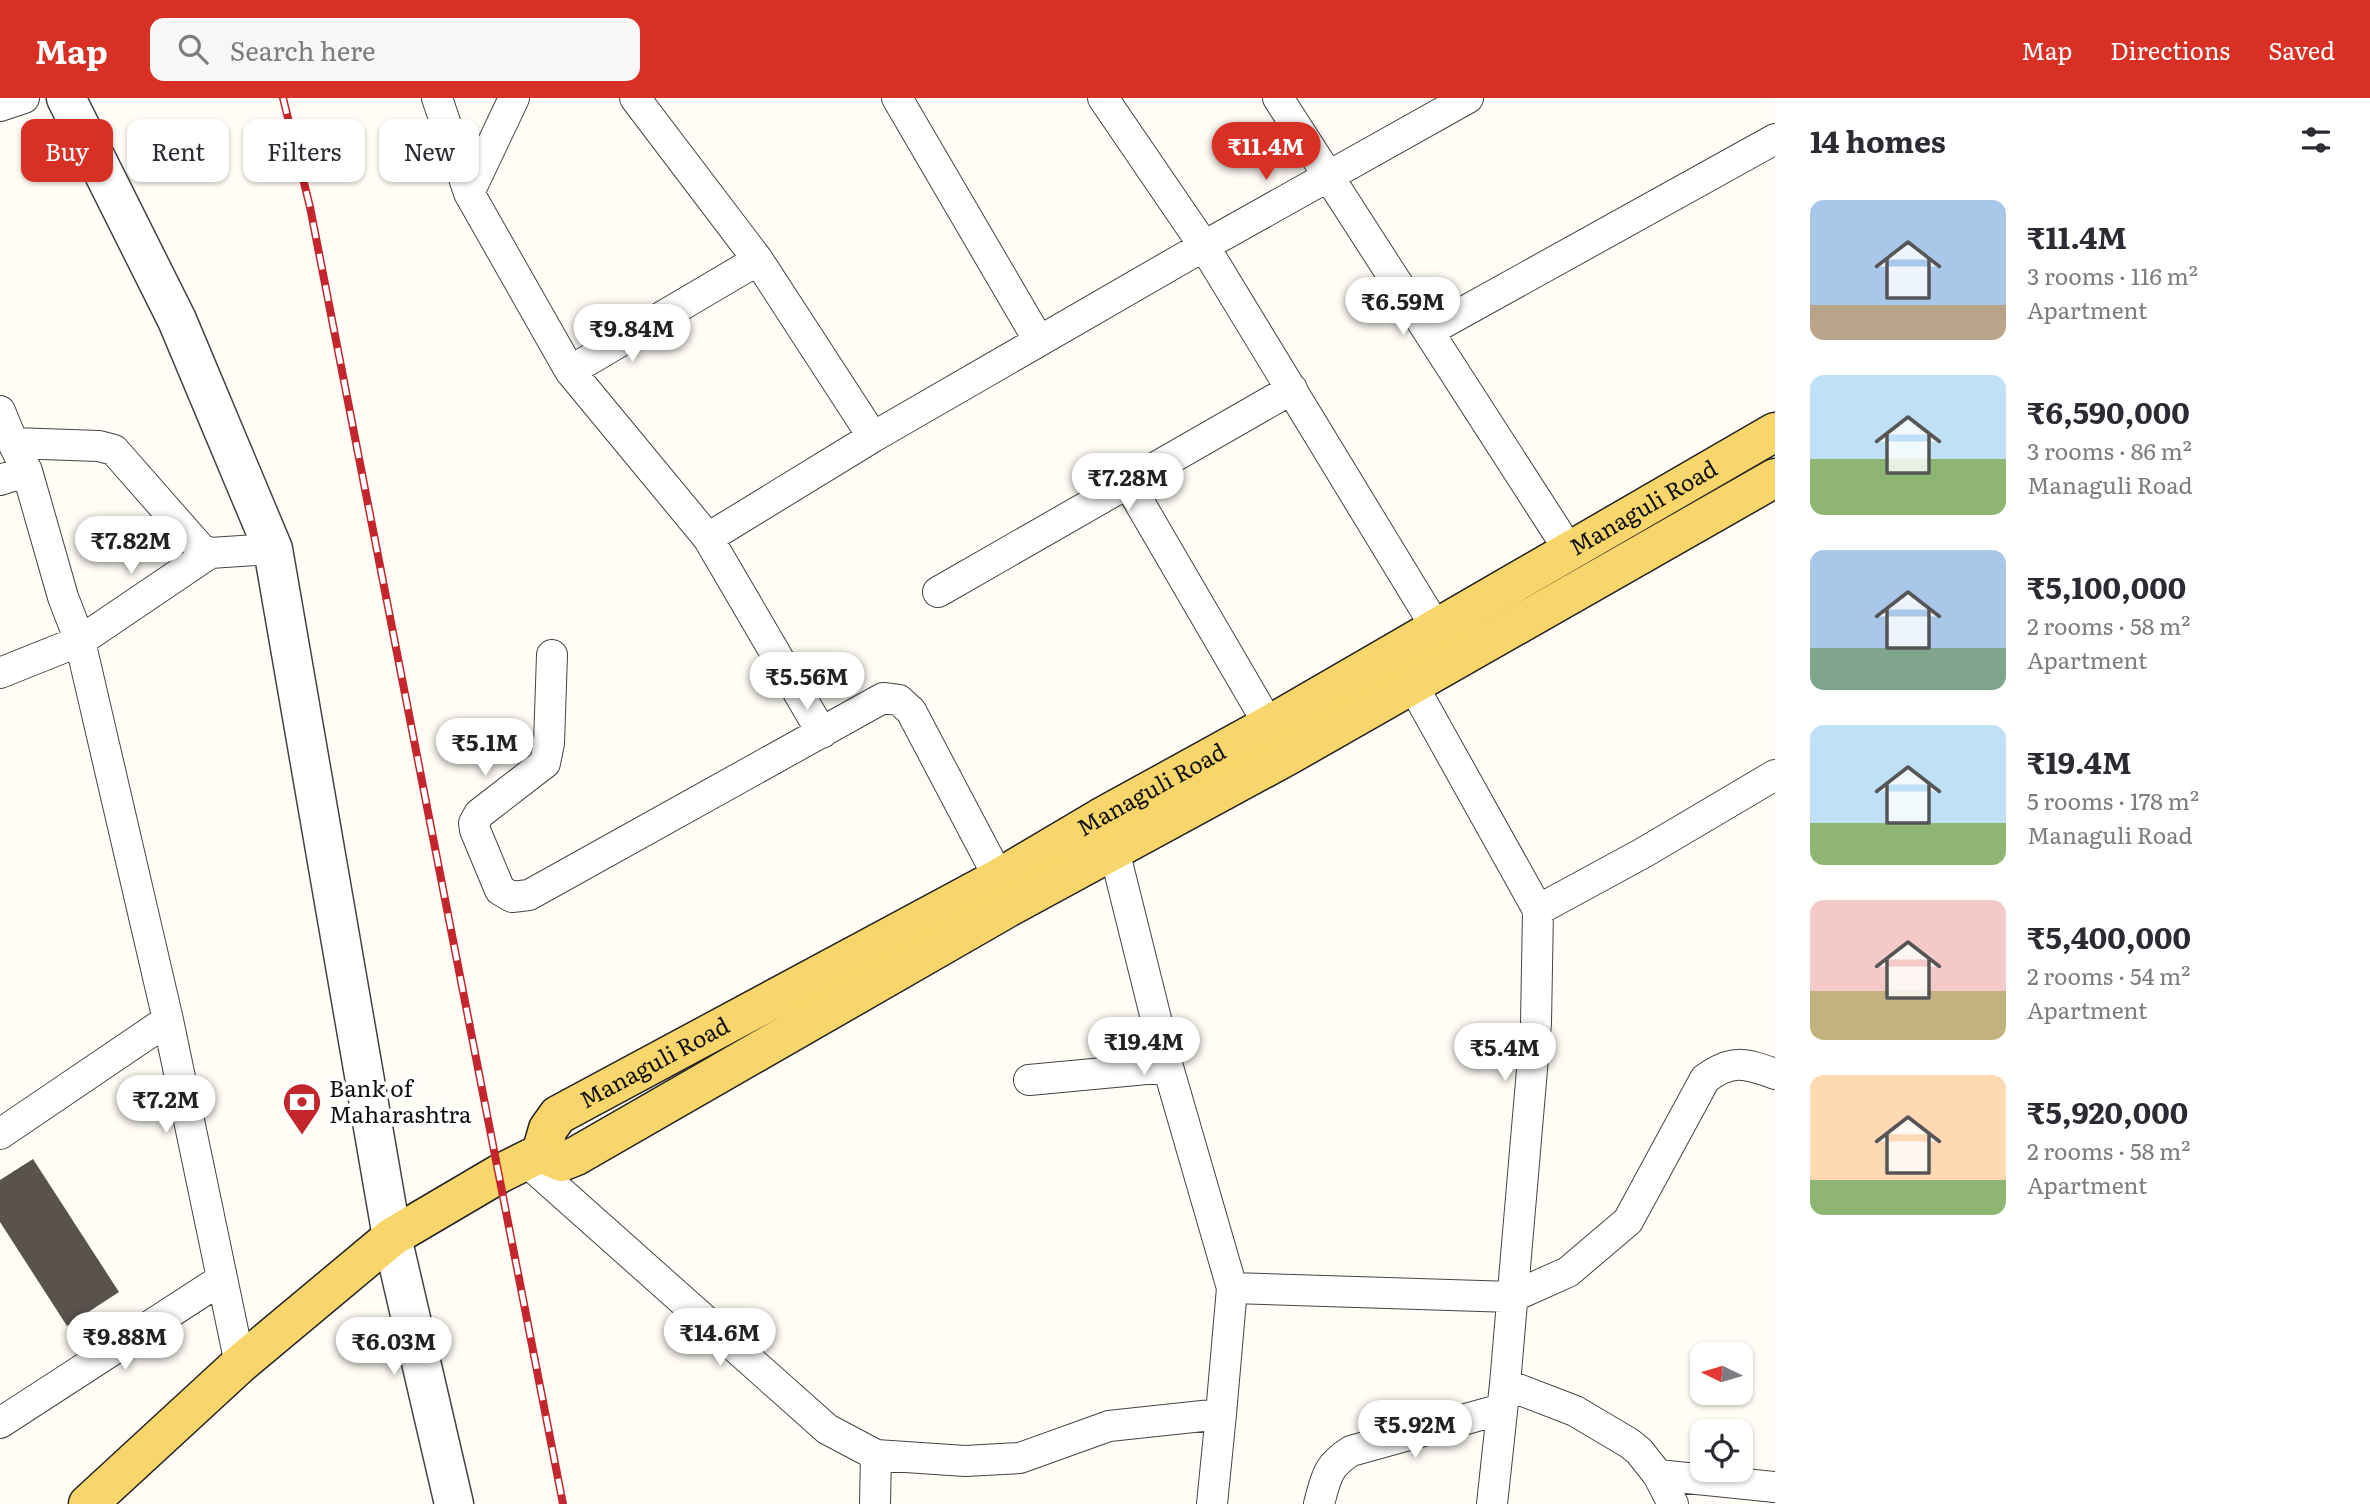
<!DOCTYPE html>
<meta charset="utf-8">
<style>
body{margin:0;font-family:Literata,serif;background:#f7f7f7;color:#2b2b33;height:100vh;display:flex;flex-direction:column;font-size:26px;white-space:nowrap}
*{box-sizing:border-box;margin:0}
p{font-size:23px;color:#7c7c81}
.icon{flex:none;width:38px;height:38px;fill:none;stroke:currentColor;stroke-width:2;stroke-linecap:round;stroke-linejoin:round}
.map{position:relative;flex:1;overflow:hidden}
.drawer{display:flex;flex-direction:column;background:#fff;width:595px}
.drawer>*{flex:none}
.top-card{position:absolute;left:21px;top:21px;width:665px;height:63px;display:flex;gap:14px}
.needle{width:46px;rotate:275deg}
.buttons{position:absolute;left:1690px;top:1244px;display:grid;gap:14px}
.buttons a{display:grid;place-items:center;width:63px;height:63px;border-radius:14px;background:#fff;box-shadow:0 2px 5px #0004;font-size:35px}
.price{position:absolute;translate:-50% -60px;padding:0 16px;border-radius:24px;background:#fff;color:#222;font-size:23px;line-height:46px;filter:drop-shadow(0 2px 4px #0008)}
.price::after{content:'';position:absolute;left:50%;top:42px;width:21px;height:16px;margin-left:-10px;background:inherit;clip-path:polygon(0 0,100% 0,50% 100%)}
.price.active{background:#d93025;color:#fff}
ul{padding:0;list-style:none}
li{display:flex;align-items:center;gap:21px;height:175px;padding:0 35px}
li span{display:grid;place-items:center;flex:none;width:196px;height:140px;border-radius:14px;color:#555}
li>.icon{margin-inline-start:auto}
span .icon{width:84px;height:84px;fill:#fffc;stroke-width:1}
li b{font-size:30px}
h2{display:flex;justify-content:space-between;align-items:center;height:84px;padding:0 35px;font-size:30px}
.tag{padding:0 24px;border-radius:14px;background:#fff;box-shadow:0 2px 5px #0004;font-size:24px;line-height:63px}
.tag.active{background:#d93025;color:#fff}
header{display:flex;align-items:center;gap:42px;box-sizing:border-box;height:98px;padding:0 35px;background:#d93025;color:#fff}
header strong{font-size:33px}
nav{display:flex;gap:38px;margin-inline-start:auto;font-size:24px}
.search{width:490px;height:63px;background:#f7f7f7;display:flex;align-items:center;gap:18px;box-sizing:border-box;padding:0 24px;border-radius:14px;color:#7c7c81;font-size:26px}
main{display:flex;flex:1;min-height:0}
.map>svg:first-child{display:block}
</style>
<header>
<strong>Map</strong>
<div class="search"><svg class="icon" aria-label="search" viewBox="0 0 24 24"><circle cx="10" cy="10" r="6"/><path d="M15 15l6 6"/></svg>Search here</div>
<nav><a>Map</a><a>Directions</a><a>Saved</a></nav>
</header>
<main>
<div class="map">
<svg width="1775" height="1406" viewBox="0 0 1775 1406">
<rect width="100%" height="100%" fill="#fffdf5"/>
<!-- building -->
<path fill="#5a524d" d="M33 1061 119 1194 67 1228 0 1124V1082Z"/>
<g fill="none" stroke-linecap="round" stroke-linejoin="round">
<!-- minor casing -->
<g stroke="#444" stroke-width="32">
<path id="minor" d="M437 0 469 95 570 273 758 162 635 0
M897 0 1039 243
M1103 0 1204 148 1468 0
M1278 0 1569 452
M0 8 24 0
M469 95 514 0
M758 162 873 339
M1429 233 1775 41
M570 273 708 440
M0 313 13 345
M0 382 27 373
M1128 385 1269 627
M938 494 1292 291
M552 557 549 645 545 665 479 716 474 725 475 732 500 792 512 799 529 797 883 600 899 602 911 613 999 780
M0 575 80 543 210 455
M1412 586 1538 812 1536 925 1505 1286 1492 1406
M822 635 708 440 873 339 1204 148 1437 531
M1114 752 1168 969 1232 1190
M1538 812 1643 755 1775 677
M168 922 80 543 63 499 27 373 13 345 99 348 114 352 201 451 210 455 273 451
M1029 982 1168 969
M0 1036 168 922 240 1266
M526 1063 827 1331 876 1357 965 1363 1020 1360 1109 1328 1221 1316 1232 1190 1512 1199 1568 1174 1628 1123 1705 981C1731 961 1745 965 1775 976
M1505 1286 1575 1313 1629 1345 1639 1353 1658 1377 1673 1406
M0 1325 222 1181
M1658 1377 1775 1389
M875 1406 876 1357
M1212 1406 1221 1316
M1319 1406C1326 1380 1327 1368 1351 1353L1502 1311"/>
</g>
<!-- tertiary casing -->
<g stroke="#444" stroke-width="41">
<path id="tertiary" d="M66 0 177 222 273 451 392 1139 454 1406"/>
</g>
<!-- primary casing -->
<g stroke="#222" stroke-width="41">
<g id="primary">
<path id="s1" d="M541 1055 548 1031 558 1017 999 780 1100 720 1269 627 1775 334"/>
<path d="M541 1055 561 1064 576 1058 1011 808 1289 657 1775 380"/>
<path d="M88 1406 240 1266 392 1139 499 1076 541 1055"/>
</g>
</g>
<!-- minor -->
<use href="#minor" stroke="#fff" stroke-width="30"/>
<!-- tertiary -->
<use href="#tertiary" stroke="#fff" stroke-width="38"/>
<!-- primary -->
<use href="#primary" stroke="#f9d66b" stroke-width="38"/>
<!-- rail casing -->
<g stroke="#c4262e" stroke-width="8">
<path id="rail" d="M283 0 310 109 563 1406"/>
</g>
<!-- rail -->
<use href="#rail" stroke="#fff" stroke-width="5" stroke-dasharray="16" stroke-linecap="butt"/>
</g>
<!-- icons -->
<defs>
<g id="bank-pin" transform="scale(2.0125)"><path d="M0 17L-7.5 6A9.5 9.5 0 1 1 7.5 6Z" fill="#c4262e" stroke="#fff"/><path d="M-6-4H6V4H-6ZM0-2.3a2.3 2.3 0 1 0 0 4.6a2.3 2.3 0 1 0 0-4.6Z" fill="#fff"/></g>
</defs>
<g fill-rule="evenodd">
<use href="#bank-pin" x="302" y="1004"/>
</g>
<g text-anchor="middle" stroke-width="7" stroke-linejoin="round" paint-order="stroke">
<!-- street labels -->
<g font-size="23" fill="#111" stroke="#fff">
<text dy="8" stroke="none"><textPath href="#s1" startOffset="1286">Managuli Road</textPath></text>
<text dy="8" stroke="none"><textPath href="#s1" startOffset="719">Managuli Road</textPath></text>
<text dy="8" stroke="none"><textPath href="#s1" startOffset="152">Managuli Road</textPath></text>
</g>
<!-- poi labels -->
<g font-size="23" fill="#111" stroke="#fff" text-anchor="start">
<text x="329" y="999">Bank of<tspan x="329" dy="26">Maharashtra</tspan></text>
</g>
</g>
</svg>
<div class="buttons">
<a><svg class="needle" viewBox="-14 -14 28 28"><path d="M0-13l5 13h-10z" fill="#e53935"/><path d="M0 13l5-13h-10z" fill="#7c7c81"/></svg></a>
<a><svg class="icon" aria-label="locate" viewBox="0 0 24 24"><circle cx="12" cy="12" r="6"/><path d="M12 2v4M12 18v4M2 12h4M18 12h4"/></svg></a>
</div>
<b class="price active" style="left:1266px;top:84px">₹11.4M</b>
<b class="price" style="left:1403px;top:239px">₹6.59M</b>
<b class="price" style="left:632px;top:266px">₹9.84M</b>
<b class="price" style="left:1128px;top:415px">₹7.28M</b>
<b class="price" style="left:131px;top:478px">₹7.82M</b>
<b class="price" style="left:807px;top:614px">₹5.56M</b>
<b class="price" style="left:485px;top:680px">₹5.1M</b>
<b class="price" style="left:1144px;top:979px">₹19.4M</b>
<b class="price" style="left:1505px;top:985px">₹5.4M</b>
<b class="price" style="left:166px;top:1037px">₹7.2M</b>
<b class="price" style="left:720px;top:1270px">₹14.6M</b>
<b class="price" style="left:125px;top:1274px">₹9.88M</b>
<b class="price" style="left:394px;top:1279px">₹6.03M</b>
<b class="price" style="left:1415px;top:1362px">₹5.92M</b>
<div class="top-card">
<a class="tag active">Buy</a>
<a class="tag">Rent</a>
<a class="tag">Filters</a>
<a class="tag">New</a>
</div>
</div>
<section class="drawer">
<h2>14 homes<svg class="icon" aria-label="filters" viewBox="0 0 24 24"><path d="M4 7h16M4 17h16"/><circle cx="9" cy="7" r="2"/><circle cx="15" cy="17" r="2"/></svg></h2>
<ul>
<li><span style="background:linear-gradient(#a9c7e8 75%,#b9a48a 0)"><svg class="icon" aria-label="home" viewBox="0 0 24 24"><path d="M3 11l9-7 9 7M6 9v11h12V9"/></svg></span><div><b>₹11.4M</b><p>3 rooms · 116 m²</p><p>Apartment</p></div></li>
<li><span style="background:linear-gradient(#bfe0f5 60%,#8fb573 0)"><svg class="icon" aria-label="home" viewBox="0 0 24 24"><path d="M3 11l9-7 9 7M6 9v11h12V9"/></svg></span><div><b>₹6,590,000</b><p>3 rooms · 86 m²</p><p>Managuli Road</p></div></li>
<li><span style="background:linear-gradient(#a9c7e8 70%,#7fa58c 0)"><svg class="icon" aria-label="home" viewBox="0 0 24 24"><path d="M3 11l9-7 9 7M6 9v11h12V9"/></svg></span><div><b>₹5,100,000</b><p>2 rooms · 58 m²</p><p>Apartment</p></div></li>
<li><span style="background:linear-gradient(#bfe0f5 70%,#8fb573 0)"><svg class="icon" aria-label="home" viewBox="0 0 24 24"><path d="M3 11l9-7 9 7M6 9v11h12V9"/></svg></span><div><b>₹19.4M</b><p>5 rooms · 178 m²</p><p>Managuli Road</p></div></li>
<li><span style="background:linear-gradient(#f6c9c9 65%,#c2b280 0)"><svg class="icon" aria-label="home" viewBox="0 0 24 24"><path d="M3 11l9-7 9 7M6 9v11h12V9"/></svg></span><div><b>₹5,400,000</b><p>2 rooms · 54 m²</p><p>Apartment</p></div></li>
<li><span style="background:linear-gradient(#ffd9b3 75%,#8fb573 0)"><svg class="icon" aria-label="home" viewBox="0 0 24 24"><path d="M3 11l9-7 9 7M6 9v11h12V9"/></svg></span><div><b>₹5,920,000</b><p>2 rooms · 58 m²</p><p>Apartment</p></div></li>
</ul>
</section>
</main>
